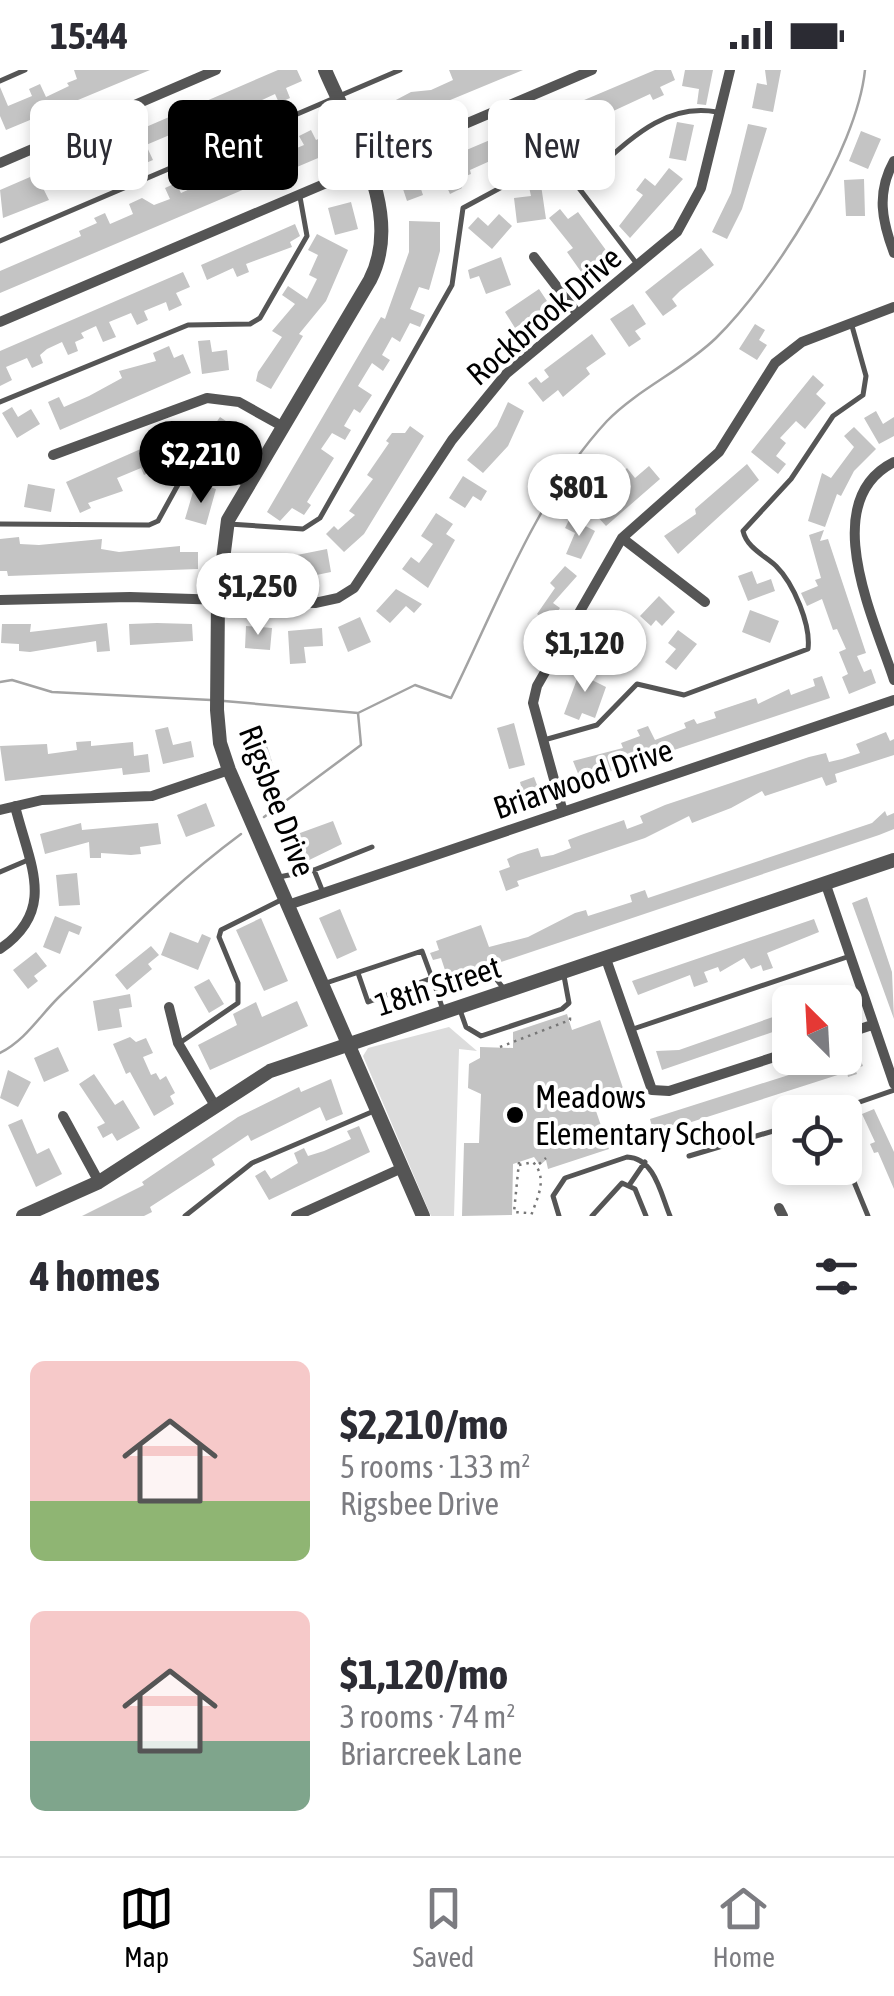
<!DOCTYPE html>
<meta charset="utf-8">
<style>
body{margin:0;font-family:"Asap Condensed",sans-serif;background:#f2f2f3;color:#2b2b33;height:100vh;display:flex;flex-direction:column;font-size:38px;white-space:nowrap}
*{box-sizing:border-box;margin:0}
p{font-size:32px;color:#7c7c81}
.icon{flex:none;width:55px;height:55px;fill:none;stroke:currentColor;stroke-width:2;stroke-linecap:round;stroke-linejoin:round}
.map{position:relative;height:1146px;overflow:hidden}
.panel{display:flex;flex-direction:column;background:#fff;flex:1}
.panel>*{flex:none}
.guide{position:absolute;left:30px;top:30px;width:835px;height:90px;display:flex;gap:20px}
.needle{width:65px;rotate:336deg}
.controls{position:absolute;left:772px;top:915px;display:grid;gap:20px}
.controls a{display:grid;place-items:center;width:90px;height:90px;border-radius:15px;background:#fff;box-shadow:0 5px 15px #0003;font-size:50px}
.price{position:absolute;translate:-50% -85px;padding:0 22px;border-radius:35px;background:#fff;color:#222;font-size:32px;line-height:65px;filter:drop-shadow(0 2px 5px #0008)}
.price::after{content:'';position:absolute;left:50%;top:60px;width:30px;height:22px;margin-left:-15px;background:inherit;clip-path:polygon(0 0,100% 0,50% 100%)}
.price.selected{background:#000;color:#fff}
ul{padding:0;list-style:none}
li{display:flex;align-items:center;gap:30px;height:250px;padding:0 30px}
li span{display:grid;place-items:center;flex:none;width:280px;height:200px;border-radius:15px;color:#555}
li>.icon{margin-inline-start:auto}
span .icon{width:120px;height:120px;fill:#fffc;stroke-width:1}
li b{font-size:42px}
h2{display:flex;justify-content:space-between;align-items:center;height:120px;padding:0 30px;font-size:42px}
.tag{padding:0 35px;border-radius:15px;background:#fff;box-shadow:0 5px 15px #0003;font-size:35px;line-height:90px}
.tag.selected{background:#000;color:#fff}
.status{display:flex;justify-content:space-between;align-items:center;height:70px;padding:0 50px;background:#fff;direction:ltr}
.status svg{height:28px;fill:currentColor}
.dock{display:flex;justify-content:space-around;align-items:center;height:140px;border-top:2px solid #e1e1e2;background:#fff;font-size:28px;color:#7c7c81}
.dock a{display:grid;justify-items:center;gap:5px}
.dock .selected{color:#000}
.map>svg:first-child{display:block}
</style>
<div class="status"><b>15:44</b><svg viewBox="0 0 49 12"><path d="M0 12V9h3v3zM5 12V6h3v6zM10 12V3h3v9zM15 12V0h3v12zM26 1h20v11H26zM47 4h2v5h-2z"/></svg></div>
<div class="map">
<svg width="894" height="1146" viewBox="0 0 894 1146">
<rect width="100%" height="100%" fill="#fff"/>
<!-- green -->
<path fill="#dcdcdc" d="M449 957 477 981 459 979 454 1146H431L363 986 368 978Z"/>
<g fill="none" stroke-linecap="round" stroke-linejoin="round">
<!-- stream -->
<path stroke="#a3a3a3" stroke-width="2.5" d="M0 612 12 610 52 622 211 630
M224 631 358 643 415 615 451 628C497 535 535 429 607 351 638 319 683 300 716 268 773 212 857 80 865 0
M264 747 361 675 358 643
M0 983C27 969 39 946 61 925 119 870 176 812 241 764"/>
</g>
<!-- building -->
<path fill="#c4c4c4" d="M74 0H150L6 60 0 46V17L8 36 32 26 29 19 40 14 46 27 69 16 67 13 77 9Z
M278 0H297L302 11 286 18 290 28 279 33 275 24 251 35 253 40 243 44 215 54 213 49 184 61 189 72 177 77 172 64 146 75 153 90 141 95 138 87 103 103 99 94 82 102 86 111 73 116 69 107 43 118 49 130 3 148 0 120Z
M449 0H523L373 62 361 36 372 31 377 40 411 22 431 20 453 10Z
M655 0H671L675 10 660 17 664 25 653 30 650 24 568 62 574 77 562 82 559 75 552 78 546 64 523 74 530 90 518 95 512 81 470 100 471 104 458 109 462 118 450 124 440 102 418 110 423 125 407 131 398 104 424 98Z
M685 0H713L706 35 697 34 699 19 682 16Z
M765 0H781L773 42 752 38 757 13 767 15Z
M677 52 694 55 686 91 669 88Z
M748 54 767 58 742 139 727 169 712 162 731 123Z
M311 60 316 70 329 64 337 80 0 223V201L81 166 79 161 97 153 94 148 105 143 110 154 133 144 129 134 142 128 154 135 170 129 165 118 176 113 181 123 203 113 200 107 212 102 215 108 271 82 269 78 280 73 285 83 304 75 299 66Z
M861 61 881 69 868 99 849 91Z
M669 98 683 109 630 168 619 156 643 125 636 120 645 108 655 116Z
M864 109 865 146H846L844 110Z
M541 115 546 149 517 153 514 128 531 126 529 117Z
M351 132 358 159 335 165 328 138Z
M560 139 568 149 578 142 611 187 584 206 567 182 573 178 549 148Z
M499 144 512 156 492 179 468 158 478 147 488 156Z
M409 151 440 152V181L429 220 419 217 410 239 425 245 420 257 410 253 400 272 392 267 382 285 390 290 383 301 372 293 358 316 372 325 360 343 354 339 344 356 351 360 345 370 332 363 321 379 334 388 307 432 311 435 304 445 292 438 280 451 267 442 381 247 385 249 409 182Z
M295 154 300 166 290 172 292 177 246 194 249 202 237 207 233 198 207 210 201 195Z
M317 164 348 180 326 231 299 264 303 266 271 319 256 311 258 302 282 267 272 261 295 234 282 225 288 216 307 229 317 209 309 205 318 185 308 180Z
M701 178 714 195 680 221 672 229 677 236 663 246 645 222Z
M501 187 511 215 486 224 479 206 470 209 468 200Z
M183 202 190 217 176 223 182 235 169 241 166 232 144 241 148 250 137 255 131 243 109 252 116 267 103 272 96 256 81 263 84 268 75 272 78 281 68 285 62 272 47 279 40 285 43 293 32 298 27 288 6 297 12 310 0 316V281Z
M539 219 549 234 515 258 505 242Z
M633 234 646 254 635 261 641 269 629 277 610 249Z
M755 254 765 260 759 270 767 275 757 290 739 279Z
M592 264 606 284 586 298 590 304 563 327 558 320 543 332 528 313 536 307 541 313 549 307 544 300Z
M210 270 212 282 227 280 229 300 202 304 198 271Z
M169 276 174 288 183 284 191 303 60 360 48 332 59 327 64 337 89 326 122 308 119 301 156 291 153 283Z
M813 305 824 315 816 324 826 333 805 359 796 351 780 368 786 373 776 386 786 394 778 404 751 382Z
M508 332 524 341 508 376 483 403 467 390 497 356Z
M12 337 18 347 31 339 40 354 17 368 2 343Z
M876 341 883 354 894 347V366L879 374 864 348Z
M220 347 248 366 231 391 221 385 230 372 211 360Z
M410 356 424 366 364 464 344 482 326 464 334 456 338 460 355 445 349 441 373 409 367 405 389 373 386 371 392 363H405Z
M854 357 876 379 854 401 841 426 837 424 825 457 808 451 822 403 831 408 854 377 844 366Z
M161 370 171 393 144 405 141 398 117 408 123 421 88 433 91 438 80 443 66 412Z
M747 394 759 410 678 484 664 466 696 444 695 439Z
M649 396 660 409 606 456 585 433 593 426 602 435 624 414 618 406 627 398 635 408Z
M463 406 487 421 481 431 473 426 465 438 449 428Z
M28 414 55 419 51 442 24 437Z
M203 415 216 419 206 455 185 449 193 422 200 424Z
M436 443 453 454 446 464 455 470 428 518 402 499 411 487 419 493 433 474 421 466Z
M570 448 595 461 581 489 566 484 575 463 565 458Z
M824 460 820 471 828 469 866 583 857 586 864 602 871 599 876 613 849 624 842 607 848 604 839 582 846 579 837 559 833 560 822 529 807 536 801 523 818 516 815 510 821 508 809 465Z
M19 467 20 474 39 475 102 469 101 479 119 482 180 476V482H198V499L8 506 7 501H0V469Z
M327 479 331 502 302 508 297 485Z
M565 496 577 506 553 533 560 538 549 553 537 544 555 518 550 513Z
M752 501 757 514 771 509 775 521 748 531 738 506Z
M396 519 422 534 414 543 406 536 390 553 376 541Z
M659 526 675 542 662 556 656 550 651 556 640 546Z
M750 540 779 551 770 573 742 562Z
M360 547 371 572 348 582 338 557Z
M107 553 110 581 97 582 96 571 30 582 19 581V574L1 573 2 554H31L30 562Z
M157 553 192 554 193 571 130 575 129 554Z
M246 556 272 558 270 580 245 578Z
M322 558 323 576 304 577 306 593 290 594 288 561Z
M678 560 697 574 676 600 665 592 676 579 668 573Z
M583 593 597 600 592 610 606 617 595 648 582 643 579 650 564 644Z
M822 606 830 628 581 711 573 691 623 678 621 673 640 666 637 660 648 656 655 670 686 658 684 653 694 649 697 654 716 648 714 642 756 628 758 634 789 619 791 625 815 616 813 609Z
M514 653 525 695 509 699 497 658Z
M168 657 173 675 191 671 194 687 163 694 155 660Z
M886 662 890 671 894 669V685L835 704 837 712 826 716 822 707 765 726 762 721 731 738 692 753 689 746 645 768 517 811 519 816 506 821 499 801 510 797 507 789 518 784 538 778 541 787 553 785 571 778 568 770 581 765 624 750 627 759 643 753 640 746 665 735 809 687 826 683 829 692 842 689 860 683 856 674Z
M265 669 274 698 260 703 248 675Z
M91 671V676L133 672 134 686 148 684 150 702 123 705 122 698 5 711 0 676 47 674 48 684 77 680 76 672Z
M534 707 543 731 511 742 505 726 522 720 520 712Z
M206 733 215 756 186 767 177 745Z
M885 741 887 746 894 743V759L879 765 492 895 446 903 441 888 433 890 430 883 439 880 436 871 481 855 489 877 528 867 575 843 586 840 588 846 632 832 630 825 645 820 648 828 872 753Z
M333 751 342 774 299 795 289 767Z
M81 753 82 760 158 753 161 774 140 777 141 784 131 785 101 783V788H90L89 772 45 784 40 764Z
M77 803 80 835 59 836 56 805Z
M867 827 892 902 894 949 852 833Z
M340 839 357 880 337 889 319 848Z
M55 846 82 857 79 865 69 861 60 884 43 877Z
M261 848 288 911 264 921 236 860Z
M814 849 819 862 767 883 773 898 763 901 761 895 751 899 744 888 720 902 718 897 704 902 708 912 694 917 690 905 638 925 632 911Z
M170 862 198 873 202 864 211 868 198 900 161 885Z
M151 876 159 885 148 894 152 899 127 920 115 905Z
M36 882 47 896 34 906 38 911 28 919 13 900Z
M209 909 224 934 209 943 194 917Z
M130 924 132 937 119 939 122 957 98 961 93 931Z
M297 931 308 956 210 1000 198 975 237 955 233 944 256 932 262 947Z
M790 941V956L662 1000 656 981 679 980Z
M567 944 572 960 600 950 627 1030 596 1041 609 1079 548 1099 546 1090 540 1095 534 1087 513 1094 512 1145 462 1146 464 1073H479L481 1024 468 1018 469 994 480 988V977L513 978V962Z
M130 967 136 972 146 968 153 983 143 987 151 1005 156 1003 160 1010 166 1006 175 1023 170 1026 174 1034 154 1046 130 1002 126 1004 113 974Z
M58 977 69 1001 44 1012 34 988Z
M858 983 863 996 855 999 857 1004 848 1007 847 1002 654 1064 650 1049Z
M8 1000 31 1012 18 1037 0 1028Z
M94 1004 115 1035 123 1030 140 1058 117 1071 112 1063 103 1068 97 1057 105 1053 79 1014Z
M331 1009 343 1044 326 1051 320 1037 251 1071 248 1065 212 1089 215 1095 150 1137 152 1142 144 1146H82L144 1115 142 1112 238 1047 299 1017 301 1022Z
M874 1039 894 1082V1119L878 1082 874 1083 870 1074 875 1072 862 1044Z
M22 1049 37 1084 49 1078 62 1104 36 1117 8 1055Z
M359 1056 370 1082 269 1130 255 1106 265 1100 271 1109 298 1093 294 1083 304 1078 308 1086 324 1081 351 1069 347 1061Z"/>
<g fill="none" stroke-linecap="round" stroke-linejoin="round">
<!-- path -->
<path stroke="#777" stroke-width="2.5" stroke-dasharray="2.5 5" stroke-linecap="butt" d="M500 977 570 950V944
M519 1092 514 1142 528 1143
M539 1094 546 1088
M519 1095 533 1092C549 1109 536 1130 531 1146"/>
<!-- service -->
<path stroke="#555" stroke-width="5" d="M0 11 25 0
M579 114C621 80 659 31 717 42
M0 171 400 0
M0 332 188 255 250 254 260 248 307 166 300 127
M0 454 149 455 158 451 180 411 222 403 244 414
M229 454 303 459 320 448 452 215 463 138 524 105 562 96 637 194
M544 670 597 655 637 614 684 625 808 579C811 555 794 514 776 496 764 485 747 478 743 461L791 409 833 346 863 325 866 306 852 256
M314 800 322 820
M0 802 28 790
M279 807 314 800 372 777
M358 903 368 932 432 908
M326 913 422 881 436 919 490 901 504 919
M436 919 443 940
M460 940 466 957 481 966 562 939 569 933 564 906
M633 959 850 886
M181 972 238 933V913L219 867 221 860 281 830
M831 1042 894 1020
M689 1086 790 1056
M845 1090 868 1146
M630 1114 645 1092
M185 1146 252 1093 374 1041
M559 1146 553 1126 565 1108 627 1087C655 1088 661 1125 670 1146
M592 1146 622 1113 635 1119 646 1146"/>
<!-- minor -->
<path stroke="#555" stroke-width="10" d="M894 91C876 123 882 151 894 183
M0 93 216 0
M534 187 577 243
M0 252 592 0
M53 385 207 328 239 332 280 355
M894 392C816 431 875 551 894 610
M622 468 705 532
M0 530 130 527 315 533 338 528 354 518 452 370 506 304 677 162 701 118 730 0
M0 740 42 730 152 726 229 700
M563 742 533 633 537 616 622 468 719 382 775 293 802 272 894 237
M826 815 894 1014
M288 835 894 630
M0 879C58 839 29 794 15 736
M606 889 652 1020 669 1021 790 982
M169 937 178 973 214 1034
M845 964 872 955
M63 1046 99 1112
M779 1138 783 1146
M296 1146 402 1098"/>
<!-- tertiary -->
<path stroke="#555" stroke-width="14" d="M325 0C351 62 405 142 370 210L228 450 218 529 217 640 220 673 229 700 423 1146
M23 1146 99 1112 270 1001 894 790"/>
</g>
<!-- markers -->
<circle fill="#000" stroke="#fff" stroke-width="4" cx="515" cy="1045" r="10"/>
<g text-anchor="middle" stroke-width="8" stroke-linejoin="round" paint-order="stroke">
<!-- street labels -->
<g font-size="32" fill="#000" stroke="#fff">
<text transform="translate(544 246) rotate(-41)" y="11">Rockbrook Drive</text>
<text transform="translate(583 709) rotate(-19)" y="11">Briarwood Drive</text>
<text transform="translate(277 731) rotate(69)" y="11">Rigsbee Drive</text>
<text transform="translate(438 916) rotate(-18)" y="11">18th Street</text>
</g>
<!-- poi labels -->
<g font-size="32" fill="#000" stroke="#fff" text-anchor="start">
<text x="535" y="1038">Meadows<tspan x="535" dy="37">Elementary School</tspan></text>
</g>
</g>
</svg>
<div class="controls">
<a><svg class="needle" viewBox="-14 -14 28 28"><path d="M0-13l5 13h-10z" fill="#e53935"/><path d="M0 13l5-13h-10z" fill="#7c7c81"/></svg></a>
<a><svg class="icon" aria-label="locate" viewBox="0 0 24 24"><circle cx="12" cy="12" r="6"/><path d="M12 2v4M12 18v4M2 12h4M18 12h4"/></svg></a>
</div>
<b class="price selected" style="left:201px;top:436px">$2,210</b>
<b class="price" style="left:579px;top:469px">$801</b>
<b class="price" style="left:258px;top:568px">$1,250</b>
<b class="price" style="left:585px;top:625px">$1,120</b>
<div class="guide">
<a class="tag">Buy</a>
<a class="tag selected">Rent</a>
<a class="tag">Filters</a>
<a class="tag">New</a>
</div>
</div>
<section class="panel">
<h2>4 homes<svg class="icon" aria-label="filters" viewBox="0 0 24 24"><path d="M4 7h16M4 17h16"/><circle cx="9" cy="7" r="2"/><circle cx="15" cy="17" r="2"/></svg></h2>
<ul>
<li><span style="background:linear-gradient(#f6c9c9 70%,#8fb573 0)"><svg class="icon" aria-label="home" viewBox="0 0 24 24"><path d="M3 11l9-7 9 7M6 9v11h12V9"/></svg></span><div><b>$2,210/mo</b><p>5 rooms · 133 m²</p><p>Rigsbee Drive</p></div></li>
<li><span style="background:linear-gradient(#f6c9c9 65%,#7fa58c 0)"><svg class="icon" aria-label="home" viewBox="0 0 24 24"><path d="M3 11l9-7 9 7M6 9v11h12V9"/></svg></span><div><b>$1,120/mo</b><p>3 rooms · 74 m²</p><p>Briarcreek Lane</p></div></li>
</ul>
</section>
<nav class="dock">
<a class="selected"><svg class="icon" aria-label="map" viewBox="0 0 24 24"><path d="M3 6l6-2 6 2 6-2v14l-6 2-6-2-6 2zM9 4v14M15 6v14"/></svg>Map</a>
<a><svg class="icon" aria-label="saved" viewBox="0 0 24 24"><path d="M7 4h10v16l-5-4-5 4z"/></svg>Saved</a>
<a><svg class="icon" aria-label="home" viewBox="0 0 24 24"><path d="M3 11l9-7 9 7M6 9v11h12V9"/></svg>Home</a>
</nav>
